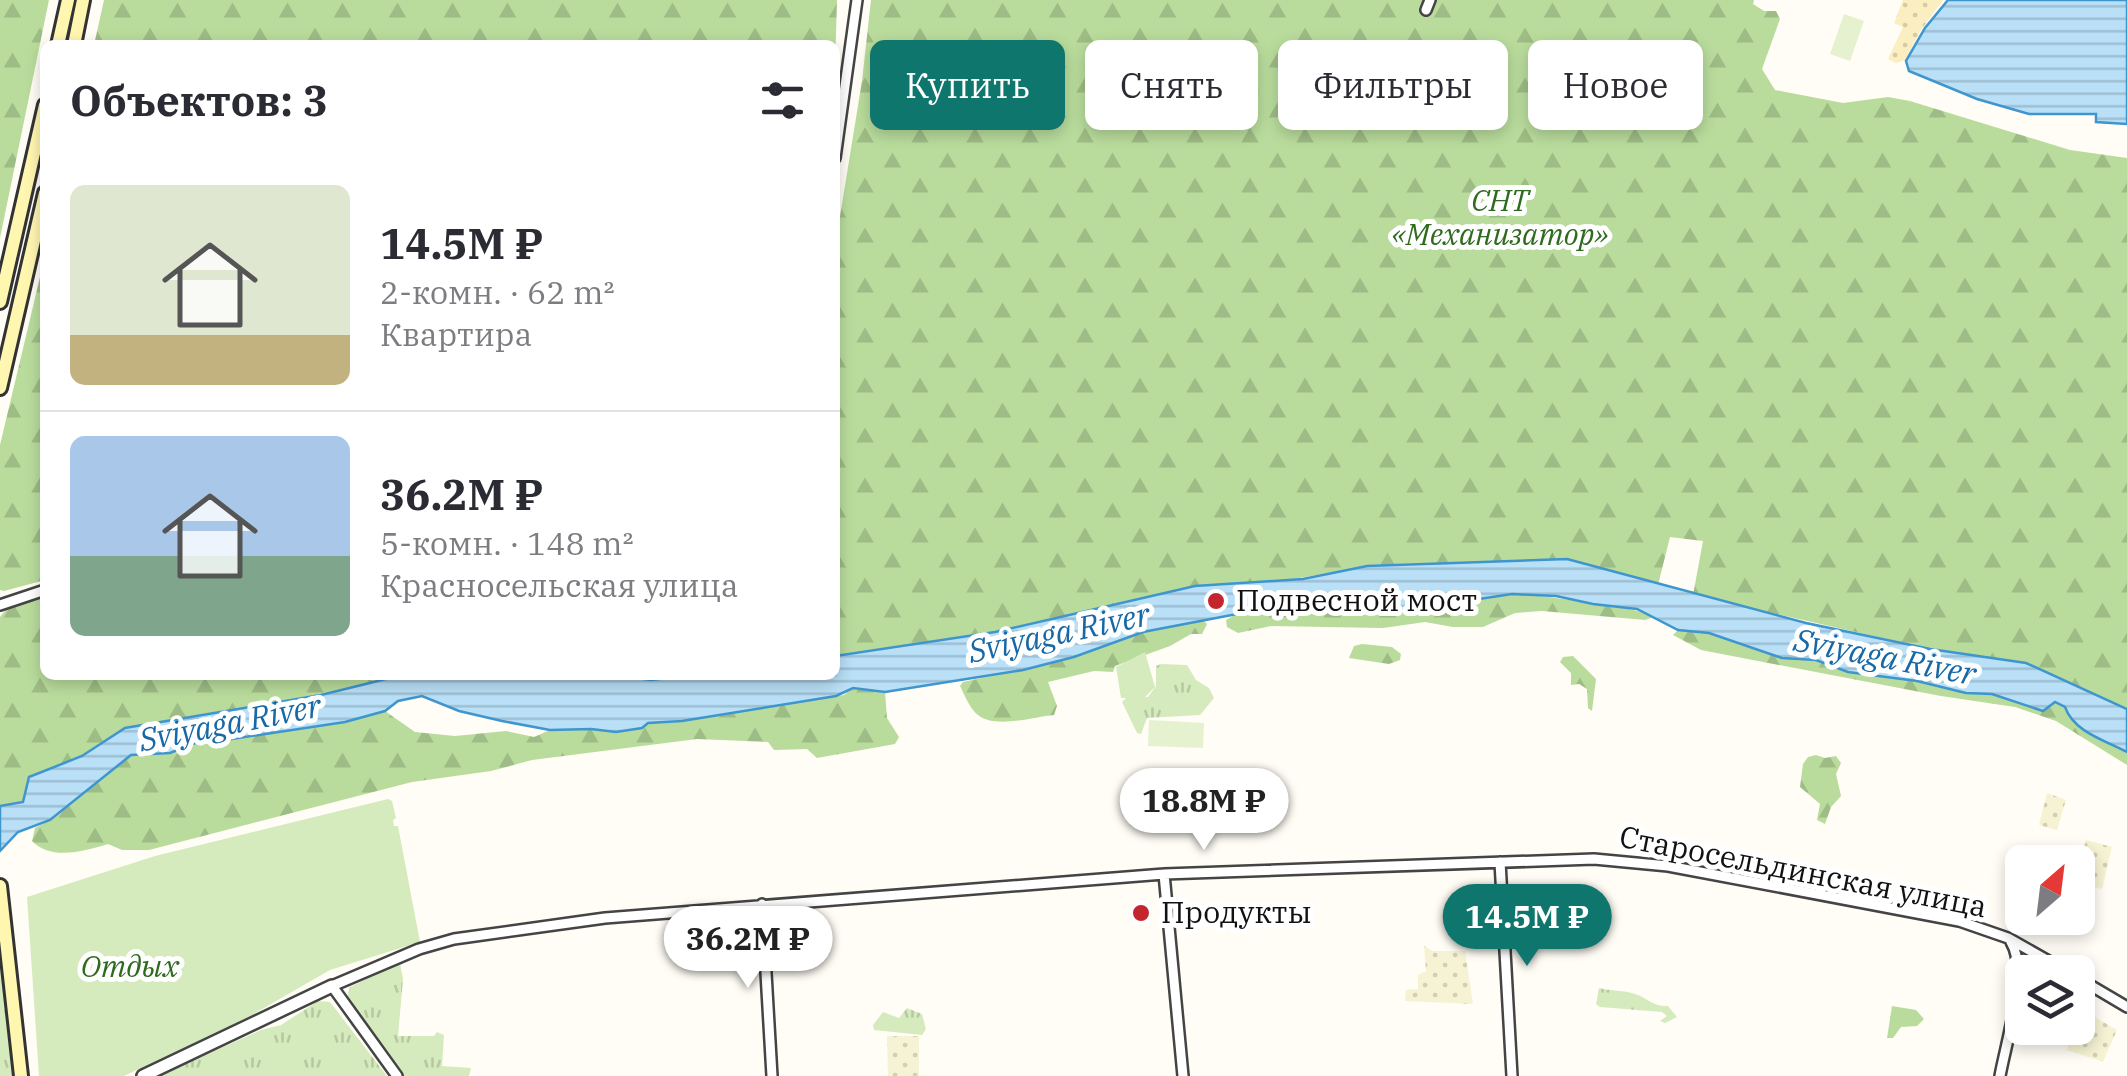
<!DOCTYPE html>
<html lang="ru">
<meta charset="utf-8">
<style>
body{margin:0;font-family:"IBM Plex Serif",serif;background:#f7f7f7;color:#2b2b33;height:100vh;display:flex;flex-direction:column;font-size:38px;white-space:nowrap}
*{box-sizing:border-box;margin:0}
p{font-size:32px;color:#7c7c81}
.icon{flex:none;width:55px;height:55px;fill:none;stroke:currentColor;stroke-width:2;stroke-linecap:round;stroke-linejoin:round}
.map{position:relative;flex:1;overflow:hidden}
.panel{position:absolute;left:40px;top:40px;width:800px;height:640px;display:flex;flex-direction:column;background:#fff;border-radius:15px;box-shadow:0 5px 15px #0003}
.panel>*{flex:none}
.banner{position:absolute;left:870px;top:40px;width:950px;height:90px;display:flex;gap:20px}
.needle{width:65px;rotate:28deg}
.controls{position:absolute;left:2005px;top:845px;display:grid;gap:20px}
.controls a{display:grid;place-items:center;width:90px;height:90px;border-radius:15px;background:#fff;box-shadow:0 5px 15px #0003;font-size:50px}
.price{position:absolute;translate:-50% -85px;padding:0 22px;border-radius:35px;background:#fff;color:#222;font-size:32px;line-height:65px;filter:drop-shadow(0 2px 5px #0008)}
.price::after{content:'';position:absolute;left:50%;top:60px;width:30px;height:22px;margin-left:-15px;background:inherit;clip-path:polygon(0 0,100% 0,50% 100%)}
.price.active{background:#0f766e;color:#fff}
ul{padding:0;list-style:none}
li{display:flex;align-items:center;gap:30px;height:250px;padding:0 30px}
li+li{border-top:2px solid #e1e1e2}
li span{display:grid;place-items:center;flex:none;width:280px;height:200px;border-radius:15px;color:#555}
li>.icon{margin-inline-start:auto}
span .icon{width:120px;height:120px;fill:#fffc;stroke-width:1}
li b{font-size:42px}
h2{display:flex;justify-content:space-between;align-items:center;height:120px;padding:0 30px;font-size:42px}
.pill{padding:0 35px;border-radius:15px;background:#fff;box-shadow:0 5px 15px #0003;font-size:35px;line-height:90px}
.pill.active{background:#0f766e;color:#fff}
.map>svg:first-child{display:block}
</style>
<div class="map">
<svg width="2127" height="1076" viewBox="0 0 2127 1076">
<defs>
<pattern id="farmland-dots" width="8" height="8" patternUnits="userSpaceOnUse" patternTransform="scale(2.5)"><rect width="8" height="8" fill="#f6f3d4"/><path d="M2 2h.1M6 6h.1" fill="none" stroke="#d2cfb5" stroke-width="1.8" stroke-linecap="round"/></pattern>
<pattern id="grass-tufts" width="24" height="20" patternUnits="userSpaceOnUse" patternTransform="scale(2.5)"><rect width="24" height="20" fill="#d5ebbd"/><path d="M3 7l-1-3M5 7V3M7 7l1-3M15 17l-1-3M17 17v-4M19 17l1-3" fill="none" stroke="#b6c8a1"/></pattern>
<pattern id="forest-firs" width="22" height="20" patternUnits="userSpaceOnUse" patternTransform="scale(2.5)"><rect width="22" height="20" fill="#b9dc9c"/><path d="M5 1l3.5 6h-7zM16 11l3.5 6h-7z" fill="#9ebc85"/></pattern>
<pattern id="sand-dots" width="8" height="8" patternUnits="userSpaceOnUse" patternTransform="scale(2.5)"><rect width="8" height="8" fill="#fbeec1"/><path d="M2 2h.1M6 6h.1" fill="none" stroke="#d6cba5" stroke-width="1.8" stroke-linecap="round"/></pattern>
<pattern id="water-rules" width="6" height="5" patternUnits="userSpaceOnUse" patternTransform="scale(2.5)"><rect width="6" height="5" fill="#b9e0f7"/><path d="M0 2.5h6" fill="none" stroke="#9ebfd3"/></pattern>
</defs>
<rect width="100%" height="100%" fill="#fffdf5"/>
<!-- farmland -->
<path fill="url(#farmland-dots)" d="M2047 793 2066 800 2057 830 2039 825Z
M2086 840 2112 847 2102 889 2078 883V867Z
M1424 946 1433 951H1465L1473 1004 1405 1001 1406 990 1418 989V975L1426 971Z
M2078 1007 2117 1030 2103 1062 2067 1050 2072 1035 2064 1032 2066 1028H2078Z
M887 1036H919V1076H888Z"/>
<!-- grass -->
<path fill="url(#grass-tufts)" d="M1161 664 1187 665 1196 680 1209 688 1214 698 1200 715 1147 718 1141 734 1137 733 1122 702 1126 698 1148 697 1156 686V666Z
M0 934 13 1061 15 1076H0Z
M400 963 403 979 398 1036H434L437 1032 444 1035 442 1066 471 1068 469 1076H403L347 998 350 987Z
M1599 988C1611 991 1624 990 1635 994 1648 998 1653 1007 1668 1006L1677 1017 1665 1023 1660 1021 1667 1016 1662 1012 1600 1007 1596 1004Z
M318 1001 330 1002 387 1076H158L261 1030 281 1025Z
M907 1008 922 1014 926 1029 922 1035 874 1030 873 1025 883 1012 899 1018Z"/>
<!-- forest -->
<path fill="url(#forest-firs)" d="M0 0H49L0 238Z
M104 0H837L835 69V45H94Z
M871 0H1754L1753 4 1764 11H1776L1780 19 1762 69 1775 90 1843 103 1888 97 1910 101 2070 150 2127 158V709L2026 663 1930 649 1693 595 1703 541 1670 537 1658 585 1567 559 1367 566 995 632 835 656V247L862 81Z
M45 256V580L4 591 0 590V445Z
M1512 594C1540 595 1564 599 1592 604 1614 608 1633 607 1654 617L1645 620 1542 611 1515 613 1483 627H1453L1425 622 1383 628 1271 626 1238 633 1227 627 1226 620 1237 614 1363 606 1406 610Z
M45 597V675H402L321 695 125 728 82 756 30 777 23 802 0 806V617L9 606Z
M1203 620 1207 624 1202 634H1191L1170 646 1115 666 1113 672 1094 671 1048 682 1057 706 1054 715C1033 717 995 729 978 715 970 709 965 696 960 686L963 682 1074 658 1143 632Z
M1678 630 1709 633 1782 658 1816 660 1848 672 1917 681 1966 693 1992 694 2042 711 2055 702 2065 707C2074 732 2104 740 2127 752V765L2056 721 2015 707 1941 696 1701 650 1673 635Z
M1362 644 1392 647 1401 654 1400 660 1389 664 1349 658 1354 646Z
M1573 656 1596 679 1592 711 1588 708 1587 689 1579 684 1571 685V673L1560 662 1563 657Z
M852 688 885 692 887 718 899 737 895 744 817 758 807 749 774 750 768 742 697 739 532 760 491 771 412 782 149 850H122L108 844C85 851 51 861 32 841L35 828 50 820 131 755 170 753 203 740H226L345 722 385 711 415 732 455 736 506 731 534 737 550 730 591 729 616 732 648 723 682 721 844 695Z
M1816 755 1825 758 1836 756 1841 763 1836 774 1841 796 1831 807 1825 824 1817 820 1820 804 1800 787 1803 764 1808 757Z
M1892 1006 1916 1010 1924 1019 1917 1026 1901 1027 1893 1038H1887Z"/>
<!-- sand -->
<path fill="url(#sand-dots)" d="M1903 0H1943L1921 30 1905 60 1896 63 1888 59 1903 27 1894 23Z"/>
<!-- garden -->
<path fill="#d5ebbd" d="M1145 652 1155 687 1144 698H1121L1116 667Z
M388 799 392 801 396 818 393 820 394 826H398L420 942 330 970 245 1019 124 1076H39L27 897 155 856Z"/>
<!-- pitch -->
<path fill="#e6f2cf" d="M1844 14 1864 21 1850 61 1830 54Z
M1149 720 1204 723 1203 748 1148 746Z"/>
<!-- water -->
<path fill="url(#water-rules)" stroke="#3f96cf" stroke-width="2.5" d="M1948 0H2127V124L2096 122V114H2029L1977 99 1909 71 1906 61 1925 28Z
M1567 559 1806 623 1930 649 2026 663 2127 709V752C2104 740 2074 732 2065 707L2055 702 2043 711 1992 694 1966 693 1917 681 1848 672 1816 660 1782 658 1709 633 1678 630 1637 609 1593 604 1556 596 1512 594 1406 610 1363 606 1237 614 1143 632 1074 657 1023 670 885 692 853 688 836 696 682 721 648 723 642 728 616 732 591 729 550 730 502 721 459 711 422 696 398 701 385 711 345 722 225 740H203L170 753 131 755 50 820 18 832 0 851V806L23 802 29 777 82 756 125 728 321 695 402 675H612L651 680 694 675H835V656L995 632 1195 586 1303 579 1367 566Z"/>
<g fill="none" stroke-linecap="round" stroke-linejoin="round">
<!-- minor casing -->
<g stroke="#444" stroke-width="14">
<path id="minor" d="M1426 10 1430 0
M835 158 857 0
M0 605 45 590
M1500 862 1512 1076
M1164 874 1183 1076
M762 904 772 1076
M2078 978 2127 1007
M397 1076 332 986 419 949 454 939 605 918 1164 874 1594 859 1668 866 1959 921 2008 938 2068 972
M2000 1076C2006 1042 2029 971 2011 942"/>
</g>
<!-- tertiary casing -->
<g stroke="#444" stroke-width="16">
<path id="tertiary" d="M143 1076 332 986"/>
</g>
<!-- secondary casing -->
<g stroke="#333" stroke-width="18">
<path id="secondary" d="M58 45 68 0
M74 45 83 0
M0 302 45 105
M0 388 45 193
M0 886 21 1076"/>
</g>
<!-- minor -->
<use href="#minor" stroke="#fff" stroke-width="9"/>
<!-- tertiary -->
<use href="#tertiary" stroke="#fff" stroke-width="11"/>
<!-- secondary -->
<use href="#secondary" stroke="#fff6b0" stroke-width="12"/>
</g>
<!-- markers -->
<g fill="#c4262e" stroke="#fff" stroke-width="4">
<circle cx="1216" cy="601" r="10"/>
<circle cx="1141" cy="913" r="10"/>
</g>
<g text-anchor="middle" stroke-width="10" stroke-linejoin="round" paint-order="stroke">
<!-- park labels -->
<g font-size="30" font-style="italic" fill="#2f6b1f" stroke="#fff">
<text x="1500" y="211">СНТ<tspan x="1500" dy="34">«Механизатор»</tspan></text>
<text x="130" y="977">Отдых</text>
</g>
<!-- poi labels -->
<g font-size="30" fill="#111" stroke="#fff" text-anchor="start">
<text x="1236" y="611">Подвесной мост</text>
<text x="1161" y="923">Продукты</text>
</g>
<!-- street labels -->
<g font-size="30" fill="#111" stroke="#fff">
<text transform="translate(1803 872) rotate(11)" y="10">Старосельдинская улица</text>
</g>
<!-- water labels -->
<g font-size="32" font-style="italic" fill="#1768a6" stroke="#fff">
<text transform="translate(1059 633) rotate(-12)" y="11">Sviyaga River</text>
<text transform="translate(1885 657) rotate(11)" y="11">Sviyaga River</text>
<text transform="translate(230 723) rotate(-11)" y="11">Sviyaga River</text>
</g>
</g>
</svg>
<div class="controls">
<a><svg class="needle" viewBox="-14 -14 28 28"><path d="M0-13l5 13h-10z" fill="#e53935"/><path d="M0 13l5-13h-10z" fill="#7c7c81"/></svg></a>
<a><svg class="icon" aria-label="layers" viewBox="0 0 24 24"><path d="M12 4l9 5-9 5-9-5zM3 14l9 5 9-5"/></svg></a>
</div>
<b class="price" style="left:1204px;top:853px">18.8M ₽</b>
<b class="price active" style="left:1527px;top:969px">14.5M ₽</b>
<b class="price" style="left:748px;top:991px">36.2M ₽</b>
<div class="banner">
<a class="pill active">Купить</a>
<a class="pill">Снять</a>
<a class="pill">Фильтры</a>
<a class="pill">Новое</a>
</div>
<section class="panel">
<h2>Объектов: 3<svg class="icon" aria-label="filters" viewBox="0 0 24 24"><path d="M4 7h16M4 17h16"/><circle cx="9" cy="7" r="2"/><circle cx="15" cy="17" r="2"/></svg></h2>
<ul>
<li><span style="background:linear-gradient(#dfe7d0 75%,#c2b280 0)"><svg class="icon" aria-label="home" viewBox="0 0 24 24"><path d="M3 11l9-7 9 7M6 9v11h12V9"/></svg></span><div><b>14.5M ₽</b><p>2-комн. · 62 m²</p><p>Квартира</p></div></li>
<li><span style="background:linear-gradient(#a9c7e8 60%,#7fa58c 0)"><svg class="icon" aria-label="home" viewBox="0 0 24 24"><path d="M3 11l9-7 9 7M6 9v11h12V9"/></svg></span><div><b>36.2M ₽</b><p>5-комн. · 148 m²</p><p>Красносельская улица</p></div></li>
</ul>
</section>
</div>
